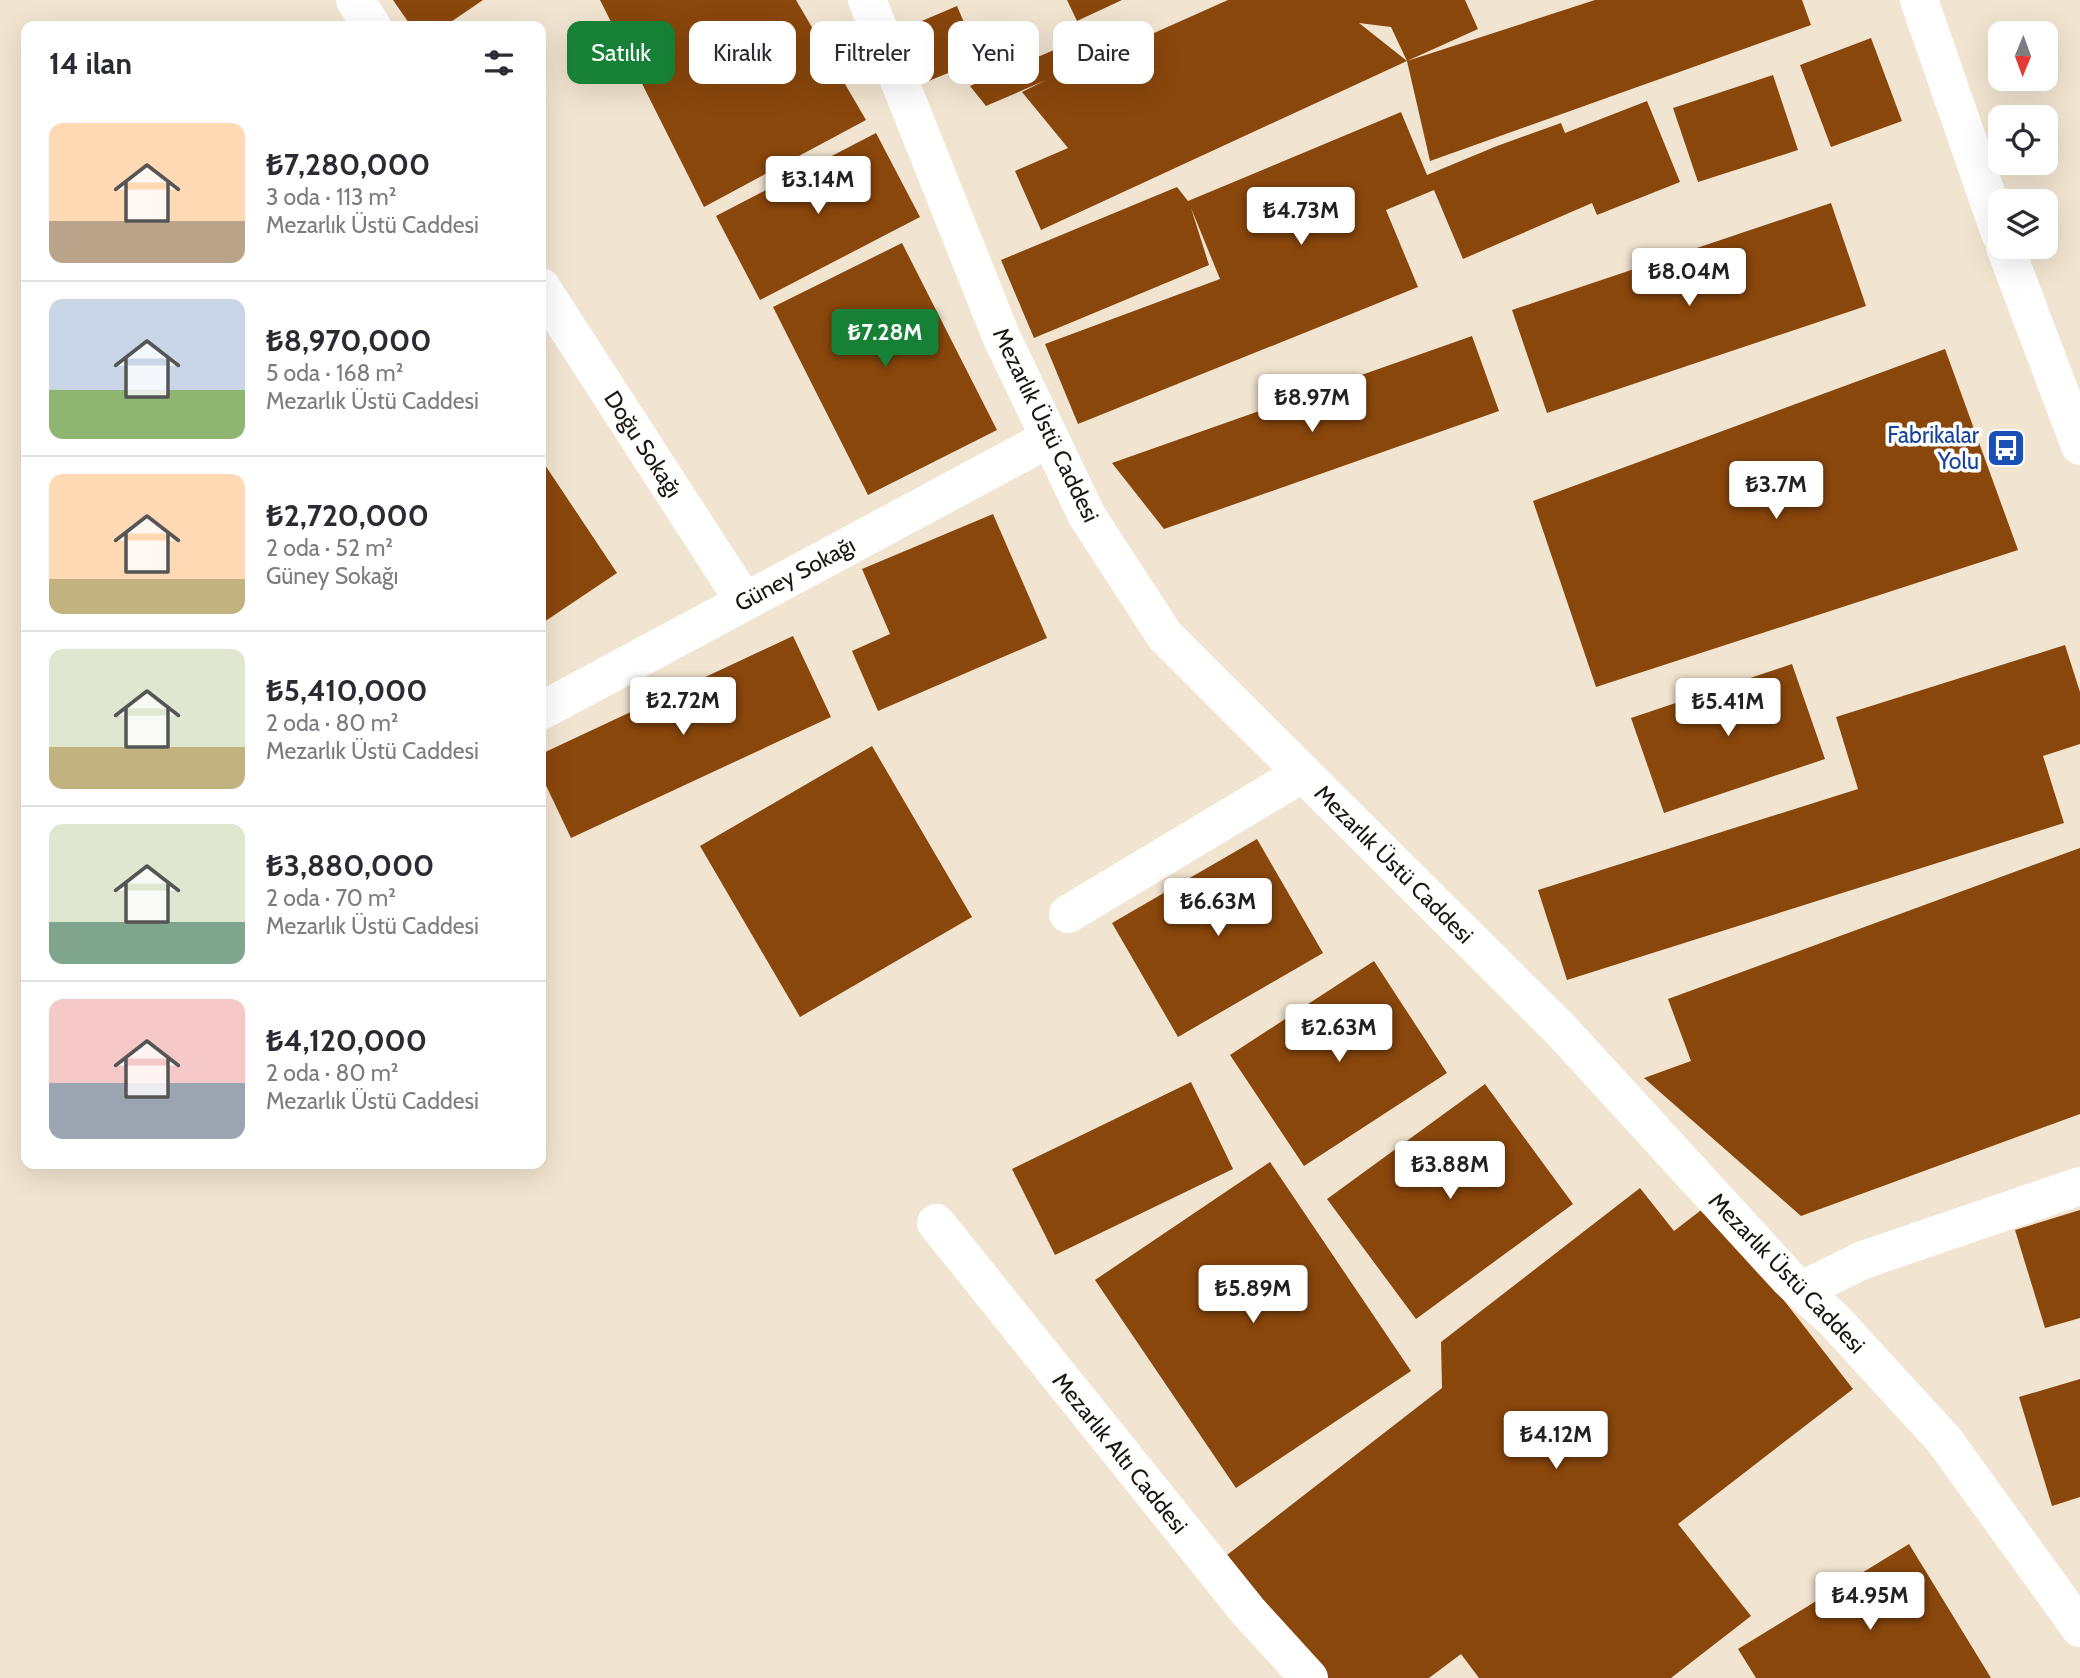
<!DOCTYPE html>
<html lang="tr">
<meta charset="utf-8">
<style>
body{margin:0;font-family:Cabin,sans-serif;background:#f2f2f3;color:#2b2b33;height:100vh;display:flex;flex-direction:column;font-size:26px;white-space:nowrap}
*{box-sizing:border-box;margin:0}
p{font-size:23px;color:#7c7c81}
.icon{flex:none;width:38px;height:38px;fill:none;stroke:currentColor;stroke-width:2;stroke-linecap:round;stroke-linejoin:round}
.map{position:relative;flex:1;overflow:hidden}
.sheet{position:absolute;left:21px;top:21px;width:525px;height:1148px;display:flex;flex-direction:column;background:#fff;border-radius:14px;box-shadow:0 7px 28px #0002}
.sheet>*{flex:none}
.guide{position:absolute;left:567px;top:21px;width:665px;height:63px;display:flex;gap:14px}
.needle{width:46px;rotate:181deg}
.tools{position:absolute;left:1988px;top:21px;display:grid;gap:14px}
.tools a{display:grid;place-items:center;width:70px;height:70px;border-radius:14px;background:#fff;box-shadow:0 7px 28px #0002;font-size:35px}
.price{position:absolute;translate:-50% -60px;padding:0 16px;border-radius:7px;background:#fff;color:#222;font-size:23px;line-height:46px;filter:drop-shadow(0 2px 4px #0008)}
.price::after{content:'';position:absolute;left:50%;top:42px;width:21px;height:16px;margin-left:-10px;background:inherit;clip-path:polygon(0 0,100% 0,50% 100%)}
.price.active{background:#158036;color:#fff}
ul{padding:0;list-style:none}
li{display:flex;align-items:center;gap:21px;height:175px;padding:0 28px}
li+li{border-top:2px solid #e1e1e2}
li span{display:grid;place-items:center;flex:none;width:196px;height:140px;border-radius:14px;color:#555}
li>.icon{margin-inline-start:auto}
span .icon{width:84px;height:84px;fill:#fffc;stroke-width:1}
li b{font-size:30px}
h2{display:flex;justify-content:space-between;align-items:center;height:84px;padding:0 28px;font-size:30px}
.tag{padding:0 24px;border-radius:14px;background:#fff;box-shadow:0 7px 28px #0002;font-size:24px;line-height:63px}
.tag.active{background:#158036;color:#fff}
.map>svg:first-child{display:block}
</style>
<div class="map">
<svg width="2080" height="1678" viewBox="0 0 2080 1678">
<rect width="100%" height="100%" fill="#f1e4d0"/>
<!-- building -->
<path fill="#8a470c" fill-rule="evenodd" d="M393 0H483L445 26H411Z
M600 0H796L866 120 704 207Z
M1067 0H1122L1077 21Z
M1228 0H1465L1478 29 1407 61 1595 0H1802L1811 25 1430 161 1407 61 1041 230 1015 171 1068 148 1022 92 1046 80 986 106 970 86 1061 47 1071 70ZM1359 23 1391 27 1407 61Z
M957 6 980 60 926 82 903 29Z
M1871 38 1902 121 1831 147 1800 65Z
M1773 75 1798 150 1698 182 1673 108Z
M1647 101 1680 182 1597 215 1592 203 1463 259 1434 190 1386 210 1418 287 1078 424 1045 344 1220 279 1191 208 1209 265 1034 338 1001 260 1177 187 1188 201 1401 112 1427 175 1497 146 1561 123 1565 133Z
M876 133 920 217 760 300 716 216Z
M1831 203 1866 306 1547 413 1512 310Z
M902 243 997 430 868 495 773 307Z
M1472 336 1499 411 1164 529 1112 463Z
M1945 349 2018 550 1596 687 1533 501Z
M541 459 617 573 541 624Z
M993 514 1047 638 878 711 852 651 890 634 862 569Z
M793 636 831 717 571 838 541 775V754Z
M2065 645 2080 692V744L2043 756 2064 823 1567 980 1538 890 1858 789 1836 717Z
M1792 664 1825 759 1664 813 1631 718Z
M872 746 972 917 800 1017 700 846Z
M1257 839 1323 953 1178 1037 1112 923Z
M2080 848V1114L1801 1216 1644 1078 1691 1061 1668 999Z
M1374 961 1447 1073 1304 1166 1230 1055Z
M1191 1082 1233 1169 1055 1255 1012 1169Z
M1485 1084 1573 1204 1416 1319 1327 1199Z
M1270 1162 1411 1371 1236 1488 1095 1280Z
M1640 1188 1674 1231 1709 1204 1853 1389 1678 1524 1751 1616 1671 1678H1479L1461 1654 1429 1678H1323L1227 1555 1442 1388 1441 1342Z
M2080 1210V1318L2045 1328 2015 1230Z
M2080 1379V1497L2052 1506 2019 1397Z
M1909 1544 1991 1678H1756L1738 1649Z"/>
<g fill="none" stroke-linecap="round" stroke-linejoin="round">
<!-- minor -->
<path stroke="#fff" stroke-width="38" d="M355 0 372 26
M867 0 1001 336 1087 516 1165 636 1562 1031 1789 1279 1834 1320 1944 1440 2080 1628
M541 287 744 601
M541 711 1050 438
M1068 914 1303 773
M936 1223 1248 1611 1309 1678
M1802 1290 1863 1260 2080 1186"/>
<!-- major -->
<path stroke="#fff" stroke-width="38" d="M1919 0 2000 233
M2005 247 2080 446"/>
</g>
<!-- icons -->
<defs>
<g id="bus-square" transform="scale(2.0125)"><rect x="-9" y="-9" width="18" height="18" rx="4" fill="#1a4fb4" stroke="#fff"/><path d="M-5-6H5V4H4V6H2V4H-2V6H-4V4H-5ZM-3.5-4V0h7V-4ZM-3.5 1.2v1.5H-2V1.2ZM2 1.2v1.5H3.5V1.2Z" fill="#fff"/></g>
</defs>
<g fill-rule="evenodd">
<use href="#bus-square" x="2006" y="448"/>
</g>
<g text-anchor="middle" stroke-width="7" stroke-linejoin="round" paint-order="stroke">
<!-- street labels -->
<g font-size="23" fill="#1b1710" stroke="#fff">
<text transform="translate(1046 425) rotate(64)" y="8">Mezarlık Üstü Caddesi</text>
<text transform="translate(643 444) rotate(57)" y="8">Doğu Sokağı</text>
<text transform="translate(795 574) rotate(-28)" y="8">Güney Sokağı</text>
<text transform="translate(1394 864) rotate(45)" y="8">Mezarlık Üstü Caddesi</text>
<text transform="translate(1787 1273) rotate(46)" y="8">Mezarlık Üstü Caddesi</text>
<text transform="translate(1120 1453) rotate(51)" y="8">Mezarlık Altı Caddesi</text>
</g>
<!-- transit labels -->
<g font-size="23" fill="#164399" stroke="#fff" text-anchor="end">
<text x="1979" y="443">Fabrikalar<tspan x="1979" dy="26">Yolu</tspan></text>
</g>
</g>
</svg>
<div class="tools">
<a><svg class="needle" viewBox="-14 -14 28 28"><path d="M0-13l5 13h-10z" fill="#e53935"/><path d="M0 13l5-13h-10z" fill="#7c7c81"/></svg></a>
<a><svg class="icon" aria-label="locate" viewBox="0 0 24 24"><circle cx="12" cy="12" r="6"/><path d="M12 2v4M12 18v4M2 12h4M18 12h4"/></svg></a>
<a><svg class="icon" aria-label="layers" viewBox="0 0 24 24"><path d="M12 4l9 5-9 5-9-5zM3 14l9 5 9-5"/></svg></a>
</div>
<b class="price" style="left:818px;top:216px">₺3.14M</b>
<b class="price" style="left:1301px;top:247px">₺4.73M</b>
<b class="price" style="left:1689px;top:308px">₺8.04M</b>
<b class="price active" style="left:885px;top:369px">₺7.28M</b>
<b class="price" style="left:1312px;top:434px">₺8.97M</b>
<b class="price" style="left:1776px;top:521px">₺3.7M</b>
<b class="price" style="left:683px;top:737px">₺2.72M</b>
<b class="price" style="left:1728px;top:738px">₺5.41M</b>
<b class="price" style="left:1218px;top:938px">₺6.63M</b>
<b class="price" style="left:1339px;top:1064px">₺2.63M</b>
<b class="price" style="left:1450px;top:1201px">₺3.88M</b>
<b class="price" style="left:1253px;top:1325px">₺5.89M</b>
<b class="price" style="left:1556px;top:1471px">₺4.12M</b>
<b class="price" style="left:1870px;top:1632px">₺4.95M</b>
<div class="guide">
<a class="tag active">Satılık</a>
<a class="tag">Kiralık</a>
<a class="tag">Filtreler</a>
<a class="tag">Yeni</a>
<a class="tag">Daire</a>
</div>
<section class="sheet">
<h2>14 ilan<svg class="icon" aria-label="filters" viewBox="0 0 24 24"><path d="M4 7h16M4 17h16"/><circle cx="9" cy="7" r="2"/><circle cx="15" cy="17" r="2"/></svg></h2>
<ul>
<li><span style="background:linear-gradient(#ffd9b3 70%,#b9a48a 0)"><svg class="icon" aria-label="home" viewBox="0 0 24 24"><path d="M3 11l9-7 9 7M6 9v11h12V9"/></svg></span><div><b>₺7,280,000</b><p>3 oda · 113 m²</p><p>Mezarlık Üstü Caddesi</p></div></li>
<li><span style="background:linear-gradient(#c9d6e8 65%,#8fb573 0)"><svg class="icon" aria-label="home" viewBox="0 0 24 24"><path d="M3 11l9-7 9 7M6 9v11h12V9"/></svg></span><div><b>₺8,970,000</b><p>5 oda · 168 m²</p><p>Mezarlık Üstü Caddesi</p></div></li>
<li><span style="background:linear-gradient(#ffd9b3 75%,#c2b280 0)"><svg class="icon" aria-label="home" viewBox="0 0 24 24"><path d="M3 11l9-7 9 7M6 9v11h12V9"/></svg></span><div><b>₺2,720,000</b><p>2 oda · 52 m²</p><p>Güney Sokağı</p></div></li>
<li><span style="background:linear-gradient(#dfe7d0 70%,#c2b280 0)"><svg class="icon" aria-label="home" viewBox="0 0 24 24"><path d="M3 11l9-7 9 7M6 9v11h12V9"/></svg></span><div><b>₺5,410,000</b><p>2 oda · 80 m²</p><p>Mezarlık Üstü Caddesi</p></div></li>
<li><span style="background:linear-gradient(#dfe7d0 70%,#7fa58c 0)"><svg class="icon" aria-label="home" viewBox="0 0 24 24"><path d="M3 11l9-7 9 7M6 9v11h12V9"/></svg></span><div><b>₺3,880,000</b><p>2 oda · 70 m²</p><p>Mezarlık Üstü Caddesi</p></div></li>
<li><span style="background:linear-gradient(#f6c9c9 60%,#9aa5b1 0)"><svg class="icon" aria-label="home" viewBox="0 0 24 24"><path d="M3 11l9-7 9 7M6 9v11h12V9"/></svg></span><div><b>₺4,120,000</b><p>2 oda · 80 m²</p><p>Mezarlık Üstü Caddesi</p></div></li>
</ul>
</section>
</div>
